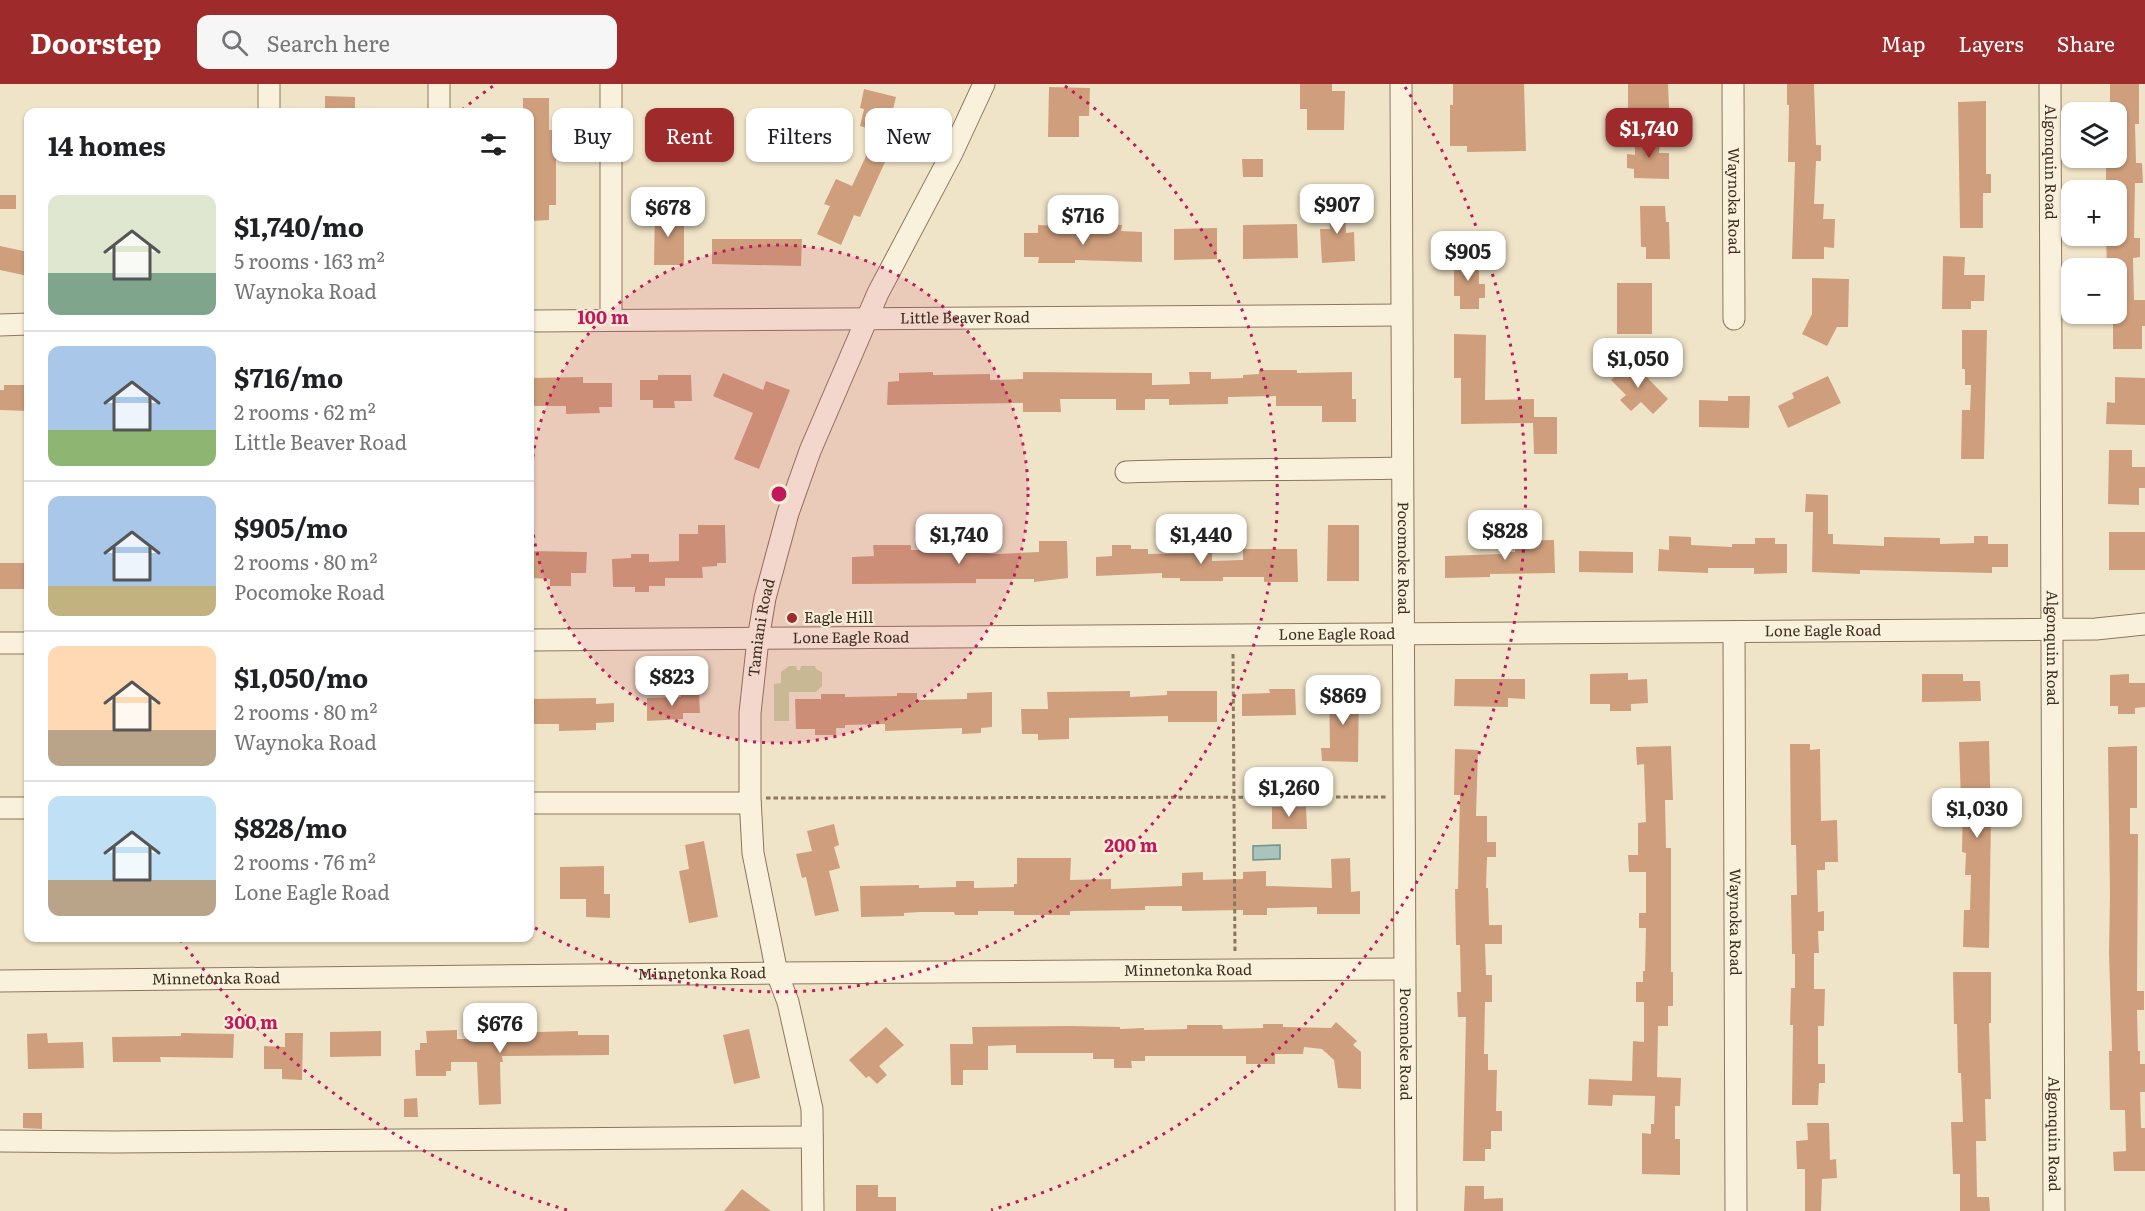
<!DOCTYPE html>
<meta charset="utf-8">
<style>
body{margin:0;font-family:Literata,serif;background:#f6f6f6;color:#202124;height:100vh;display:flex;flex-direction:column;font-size:22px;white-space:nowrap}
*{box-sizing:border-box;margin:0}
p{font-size:20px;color:#757577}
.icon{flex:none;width:33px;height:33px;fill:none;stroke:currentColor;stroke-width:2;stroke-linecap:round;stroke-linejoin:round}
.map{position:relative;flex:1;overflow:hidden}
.drawer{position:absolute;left:24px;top:24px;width:510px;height:834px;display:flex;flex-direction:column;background:#fff;border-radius:12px;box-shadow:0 2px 4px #0004}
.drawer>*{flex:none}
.top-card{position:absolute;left:552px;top:24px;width:570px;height:54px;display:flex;gap:12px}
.controls{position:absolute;left:2061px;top:18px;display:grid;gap:12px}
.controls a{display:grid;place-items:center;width:66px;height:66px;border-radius:12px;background:#fff;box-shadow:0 2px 4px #0004;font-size:30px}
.price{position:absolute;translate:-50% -51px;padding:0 14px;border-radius:12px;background:#fff;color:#222;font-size:20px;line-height:39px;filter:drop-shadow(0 2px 3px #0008)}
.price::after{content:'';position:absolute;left:50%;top:36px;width:18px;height:14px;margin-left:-9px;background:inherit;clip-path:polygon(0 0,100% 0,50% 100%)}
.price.current{background:#9e2a2b;color:#fff}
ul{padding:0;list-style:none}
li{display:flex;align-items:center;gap:18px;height:150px;padding:0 24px}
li+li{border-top:2px solid #e0e0e0}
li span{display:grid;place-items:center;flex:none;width:168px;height:120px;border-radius:12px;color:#555}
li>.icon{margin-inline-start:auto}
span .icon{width:72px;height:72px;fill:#fffc;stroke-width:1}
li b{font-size:26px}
h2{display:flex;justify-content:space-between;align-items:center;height:72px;padding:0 24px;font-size:26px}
.tag{padding:0 21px;border-radius:12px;background:#fff;box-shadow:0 2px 4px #0004;font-size:21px;line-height:54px}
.tag.current{background:#9e2a2b;color:#fff}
header{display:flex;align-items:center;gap:36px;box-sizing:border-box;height:84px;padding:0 30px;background:#9e2a2b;color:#fff}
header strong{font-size:28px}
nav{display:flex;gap:33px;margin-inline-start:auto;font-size:21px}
.search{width:420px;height:54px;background:#f6f6f6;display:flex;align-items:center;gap:15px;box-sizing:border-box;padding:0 21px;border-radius:12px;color:#757577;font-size:22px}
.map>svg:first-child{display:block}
</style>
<header>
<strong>Doorstep</strong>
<div class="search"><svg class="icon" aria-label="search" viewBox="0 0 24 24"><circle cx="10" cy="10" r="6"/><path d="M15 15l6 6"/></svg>Search here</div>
<nav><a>Map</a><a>Layers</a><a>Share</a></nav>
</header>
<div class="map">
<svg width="2145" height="1127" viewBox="0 0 2145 1127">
<rect width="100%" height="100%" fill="#f0e4c8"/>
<!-- green -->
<path fill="#c9cf9b" d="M789 582H796L797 586H800L801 582H815L816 585 822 588V602L816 608H789V637H774V600L781 599V588Z"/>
<!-- water -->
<path fill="#a9c4bc" stroke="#6f938a" stroke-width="1.5" d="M1280 761V775L1253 776V762Z"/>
<!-- building -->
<path fill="#cf9f7d" d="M1300 0H1332V7H1345L1344 46H1307V25H1300Z
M1453 0H1524L1526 67 1467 68V62H1450V21H1453Z
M1628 0H1668L1669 24 1628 25Z
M1787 0H1814L1816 61H1821V77H1816L1814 120H1824L1823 135H1835L1834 164 1824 163V175H1792L1795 78H1788L1789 21H1787Z
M2110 0H2139V40H2135L2136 79H2142L2143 99H2135L2134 154H2140V173L2133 174 2134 216H2145V242H2142V265H2113V230H2116V184H2107L2106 152H2116V106H2111V101H2106V74H2116V28H2110Z
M1049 3 1090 4 1089 32H1079V53H1048Z
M864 5 896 13 891 34 906 37 901 58 876 52 878 47 860 42 864 25 860 24Z
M325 12 355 13V28H325Z
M523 14H549V46H556V121H549V136L531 137V120H530V28H523Z
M1986 17V90H1991V109H1983V144H1960L1958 18Z
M1635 51H1660L1659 69H1669V95L1634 94V85L1627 84V70L1635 71Z
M867 70 885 78 860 133 854 131 841 161 817 150 830 122 824 120 836 95 852 102Z
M1242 75H1263V93H1243Z
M0 111H16V125H0Z
M1344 112 1346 149 1354 148 1355 177 1322 179 1320 145H1330L1328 114Z
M1640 122H1665L1666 138H1669L1670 175H1646V163H1641Z
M655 125H678V142H684V181H654Z
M1297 140 1298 174 1243 175V141Z
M1038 141 1060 142V148L1108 149V141H1122L1121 147 1142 148V178L1075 176V179H1038L1039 173H1024V149H1038Z
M1217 144V175L1174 176V145Z
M712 155H802L801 182 712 180Z
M0 162 28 168V192L0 186Z
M1454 172H1479V200H1485V214H1479V225H1460V212H1454Z
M1943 172 1965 173 1964 191H1985L1984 217H1971V225H1942Z
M1812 194 1849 195 1848 243H1837L1827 262 1802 250 1812 230Z
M1617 199H1652V250H1617Z
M1962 246H1987L1984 375H1961L1962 326H1970L1971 301H1965V285H1962Z
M1454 250 1486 251 1485 316 1534 315V333H1557V370H1534L1533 339 1461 340V294H1454Z
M1631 277 1668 315 1653 330 1641 318 1631 327 1620 316 1626 311 1611 296Z
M1259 286H1297V289L1352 288V315H1356V338H1322V322H1276V312L1228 313V320L1169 321V315H1145V326H1116V315H1060L1061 328H1023V319L887 321 888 298 899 297V289L933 288V291L990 290V296L1023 295V288L1152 289V301L1190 300 1189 288H1211V295L1243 294V291L1259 290Z
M723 289 763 306 766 297 790 306 759 385 734 375 753 329 713 312Z
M658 291H691L692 317H674L675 324H653V316H640V296H658Z
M1828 292 1841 319 1788 344 1778 322 1794 314 1792 309Z
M583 293V299H612V323H599L600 329 566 330V322H530V294Z
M2115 293 2145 294V341L2106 340 2107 318 2115 319Z
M4 301H28V327L0 326V306H4Z
M1728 312H1750L1749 344 1699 343V316L1728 317Z
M2109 366H2132V383H2145V404H2139V421L2108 420Z
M1806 410 1828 411V450H1833V460L1884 462V453L1940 454V460L1974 459V452H1988V460H2008V483H1992V489L1860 486V490L1812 488 1813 428H1805Z
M698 441H725L726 479H717V482L702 483 703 494H665V502H649V508H635V503H613L612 475 631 474V470H649V478L679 477V450H698Z
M1328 441H1359V497H1327Z
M2109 448H2145V486H2109Z
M1669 452 1691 453V461L1732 463V460H1755V454H1775V460H1787V489L1754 490V484H1708V489L1658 487 1659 465 1669 466Z
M1554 456 1555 489 1490 490V493L1445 494V472L1502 470V468H1515V457Z
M1039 457H1067L1068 494 1034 498V495H976V499L852 500V473L874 472 873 461H911V466H977V469L998 470 1039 468Z
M1112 461H1131V465H1148V470L1212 469V477L1243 476V465H1297L1298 498H1264V493H1223V497H1180V494H1162V489L1096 492V473L1112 472Z
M532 467 587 468 586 489H571V502H550V495L532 494Z
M1579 467 1633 468V489L1579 488Z
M0 479H28V505H0Z
M1628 589V596L1647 595 1648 619 1631 620V627H1610V620H1590V590Z
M1922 590H1963V597H1980L1981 617 1922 618Z
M2129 590V599H2145V623L2135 624V630H2118V622H2110V591Z
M1455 595H1525V615L1508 614V623L1454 622Z
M1269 605H1295L1296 631 1242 632V610L1270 609Z
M1329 605H1359L1358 678 1322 677 1321 664H1330Z
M1130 607V613L1167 611V607H1217V638H1168V632L1069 634V655L1038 656V650H1022L1021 625H1048L1047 608Z
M992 608V643L981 644V649L962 650V644L885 647V640L845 641V644H836V651H815V645H796L795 615H821V610H845V613L897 612V609H917V616L967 615V609Z
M699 609 700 629H683V635L647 637V614L681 613V610Z
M596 614V620L614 619V638L596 639V646L559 647V640H530V615Z
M1989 657 1991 733 1989 864 1963 863 1964 826H1970L1971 791H1965L1966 769 1962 768 1963 717H1961L1959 658Z
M1790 660H1810V666L1820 665 1821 737 1837 736 1838 778H1825V786H1817L1818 828 1824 827V847H1818L1819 869H1814V905H1825L1824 942H1818V980H1825V999H1819L1818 1021H1792L1793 941H1790L1791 904H1795V870H1792L1791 811H1797L1796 761H1791Z
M1671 662 1673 716H1665L1666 764H1671V888H1673V922H1668V942H1658L1657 993 1681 994 1680 1022H1675V1055H1680V1091L1642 1090V1049L1651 1050V1040H1654L1655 1012 1613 1011 1612 1022 1588 1021 1589 995 1632 997 1633 957 1644 958V918H1636V898H1643V887H1645L1646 844H1639V829H1646V788H1629L1628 771H1638V739L1646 738 1644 680 1637 681 1636 663Z
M2137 662V724H2130V750H2138L2137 907H2144V926H2137L2138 967H2140V980H2145V1008H2140L2141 1044H2145V1087H2114L2113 1068 2126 1067 2125 1026H2110L2109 967H2112L2109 869 2110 811 2108 663Z
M1455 665 1478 666 1476 732H1487V758H1496V773H1487L1486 804H1488L1489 841H1502V860H1485L1486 891H1492V918H1485L1484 970H1488V986H1497L1496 1027H1502V1047H1491V1065H1485V1077H1463L1466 933H1458L1457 908H1461L1460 861H1456L1455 805H1458L1460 711H1454Z
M1272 723H1306L1307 745H1272Z
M834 740 839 761 834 763 840 784 829 787 839 827 815 832 806 793 802 794 796 770 812 767 807 747Z
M704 757 718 833 689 839 679 787 689 785 685 761Z
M1017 774H1071L1070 796 1111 795V805L1182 802V789L1203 788V796L1243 795V788L1266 787V802L1332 804 1331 775 1350 774 1351 808 1360 807V830H1317V823L1267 824V831H1243V826L1182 827V822H1145V826L1070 827V831H1014V827H978V831H955L954 828H920L904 829V832L861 833 860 802 919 801V804L956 803V797H974V804L1014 803V800H1017Z
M604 782V810H610V834L586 833V815H560V783Z
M1953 888H1991V939H1989L1991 1015H1985L1986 1057H1976L1977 1113H1989L1990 1127H1960V1090H1953L1951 1038H1963L1961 989H1958L1957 940H1954Z
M1336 938 1357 957 1353 961 1361 968V1005L1338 1004 1334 976 1322 965 1304 963 1303 970H1275V980H1246V972H1145V977H1131L1132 984H1114V975H1093V969H1016V961L988 962V986H963V1001H951L950 960H973L972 943 1071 942 1120 943V945L1144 944V946L1187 945V941H1222L1223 945 1263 944V940H1283V943L1331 944Z
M886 943 904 961 879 982 887 991 877 1000 869 992 866 994 849 976Z
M749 945 760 994 734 1000 723 951Z
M457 946V955H486V952H501V949L578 947V951H609V971L502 972 503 978H500L501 1020 479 1021 477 978H451V987H446V992H416L415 966H420V959H427L426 947Z
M381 947V972L330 973V948Z
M47 949 48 959 83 958 84 984 28 985 27 950Z
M181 949 234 950 233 974 160 973 161 978H113L112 953 181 952Z
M285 949H303L302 996 282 995V985H264V962L285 963Z
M417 1014 418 1033H404V1015Z
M23 1029H42V1045L23 1044Z
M1807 1039H1829L1830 1076 1836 1075 1837 1094 1822 1095 1821 1127H1805V1085H1797L1796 1057 1808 1056Z
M856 1101H878V1113H896V1127H856Z
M1465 1102H1484V1115L1503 1114V1127H1464Z
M742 1105 771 1127H724Z"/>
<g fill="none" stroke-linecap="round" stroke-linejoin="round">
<!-- minor casing -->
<g stroke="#8d765c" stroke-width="23">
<g id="minor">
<path d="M269 0V28"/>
<path id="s1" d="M1401 0 1406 1127"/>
<path id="s2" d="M1733 0 1734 235"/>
<path id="s3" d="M2050 0 2054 1127"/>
<path d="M439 28V0"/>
<path d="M611 236V0"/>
<path id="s4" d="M530 237 1401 231"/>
<path d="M0 241 28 240"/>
<path d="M1126 388C1218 385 1310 386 1402 384"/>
<path id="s5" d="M1734 548 1736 1127"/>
<path id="s6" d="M530 556 2096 545 2145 540"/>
<path d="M0 559H28"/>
<path d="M530 719H750"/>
<path d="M0 724H28"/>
<path id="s7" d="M0 897 777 889 1404 885"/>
<path d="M0 1057 113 1058 812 1053"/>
<path id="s8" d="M813 1127 812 1025 788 918 777 889 753 769 750 714V629L758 555 765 514 788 429 810 367 878 209 952 69 984 0"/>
</g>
</g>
<!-- path -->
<path stroke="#8d765c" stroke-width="3" stroke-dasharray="4.5 3" stroke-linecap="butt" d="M1233 570 1235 870
M766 714 1387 713"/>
<!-- minor -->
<use href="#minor" stroke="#faf1dc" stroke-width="21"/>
</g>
<!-- distance rings -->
<circle cx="779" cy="410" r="249" fill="#c2185b" fill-opacity=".12"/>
<g fill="none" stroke="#c2185b" stroke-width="3" stroke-dasharray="3 6">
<circle cx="779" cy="410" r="249"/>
<path d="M462 26A498 498 0 0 1 493 2M1065 2A498 498 0 0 1 530 841"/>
<path d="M567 1126A747 747 0 0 1 179 854M1405 3A747 747 0 0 1 991 1126"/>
</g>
<!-- markers -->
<circle fill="#9e2a2b" stroke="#f7eed8" stroke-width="2" cx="792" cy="534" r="6"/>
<g text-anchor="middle" stroke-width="4.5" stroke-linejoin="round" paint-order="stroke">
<!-- street labels -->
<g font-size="15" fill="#3d2e20" stroke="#f7eed8">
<text dy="5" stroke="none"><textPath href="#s3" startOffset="78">Algonquin Road</textPath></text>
<text dy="5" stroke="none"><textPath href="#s2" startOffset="117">Waynoka Road</textPath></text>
<text dy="5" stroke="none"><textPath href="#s4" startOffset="435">Little Beaver Road</textPath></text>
<text dy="5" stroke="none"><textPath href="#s1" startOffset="474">Pocomoke Road</textPath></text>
<text dy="5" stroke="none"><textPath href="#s8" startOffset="591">Tamiani Road</textPath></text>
<text dy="5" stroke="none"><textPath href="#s6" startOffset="1293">Lone Eagle Road</textPath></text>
<text dy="5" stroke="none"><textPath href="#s6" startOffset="807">Lone Eagle Road</textPath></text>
<text dy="5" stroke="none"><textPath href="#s6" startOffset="321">Lone Eagle Road</textPath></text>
<text dy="5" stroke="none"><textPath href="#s3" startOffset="564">Algonquin Road</textPath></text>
<text dy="5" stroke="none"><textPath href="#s5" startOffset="290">Waynoka Road</textPath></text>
<text dy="5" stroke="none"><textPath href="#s7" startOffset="1188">Minnetonka Road</textPath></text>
<text dy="5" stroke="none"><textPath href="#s7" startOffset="702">Minnetonka Road</textPath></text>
<text dy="5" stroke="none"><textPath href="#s7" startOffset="216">Minnetonka Road</textPath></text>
<text dy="5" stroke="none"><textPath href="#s1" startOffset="960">Pocomoke Road</textPath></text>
<text dy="5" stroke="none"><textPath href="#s3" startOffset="1050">Algonquin Road</textPath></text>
</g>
<!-- poi labels -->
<g font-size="15" fill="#3d2e20" stroke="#f7eed8" text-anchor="start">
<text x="804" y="539">Eagle Hill</text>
</g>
</g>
<circle cx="779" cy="410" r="9" fill="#c2185b" stroke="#f7eed8" stroke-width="3"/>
<g font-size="18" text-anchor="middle" font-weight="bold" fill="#c2185b" stroke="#f7eed8" stroke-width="4.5" stroke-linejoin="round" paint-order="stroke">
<text x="603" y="240">100 m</text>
<text x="1131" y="768">200 m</text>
<text x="251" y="945">300 m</text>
</g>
</svg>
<div class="controls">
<a><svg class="icon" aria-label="layers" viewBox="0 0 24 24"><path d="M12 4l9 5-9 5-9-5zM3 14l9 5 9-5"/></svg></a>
<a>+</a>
<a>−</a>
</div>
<b class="price current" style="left:1649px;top:75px">$1,740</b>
<b class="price" style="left:1337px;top:151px">$907</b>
<b class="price" style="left:668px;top:154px">$678</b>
<b class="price" style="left:1083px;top:162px">$716</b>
<b class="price" style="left:1468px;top:198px">$905</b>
<b class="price" style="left:1638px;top:305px">$1,050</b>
<b class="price" style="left:1505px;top:477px">$828</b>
<b class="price" style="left:959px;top:481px">$1,740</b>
<b class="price" style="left:1201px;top:481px">$1,440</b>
<b class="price" style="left:672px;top:623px">$823</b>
<b class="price" style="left:1343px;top:642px">$869</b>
<b class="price" style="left:1289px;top:734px">$1,260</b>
<b class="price" style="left:1977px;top:755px">$1,030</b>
<b class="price" style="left:500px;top:970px">$676</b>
<div class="top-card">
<a class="tag">Buy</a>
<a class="tag current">Rent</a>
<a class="tag">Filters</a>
<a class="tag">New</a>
</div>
<section class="drawer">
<h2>14 homes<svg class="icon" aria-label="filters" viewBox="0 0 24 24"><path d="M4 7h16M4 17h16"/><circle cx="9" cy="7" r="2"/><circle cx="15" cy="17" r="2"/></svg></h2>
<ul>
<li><span style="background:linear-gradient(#dfe7d0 65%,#7fa58c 0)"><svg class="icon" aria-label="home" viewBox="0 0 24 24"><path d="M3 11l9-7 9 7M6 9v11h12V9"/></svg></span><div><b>$1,740/mo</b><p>5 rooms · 163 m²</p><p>Waynoka Road</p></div></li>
<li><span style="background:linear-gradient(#a9c7e8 70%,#8fb573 0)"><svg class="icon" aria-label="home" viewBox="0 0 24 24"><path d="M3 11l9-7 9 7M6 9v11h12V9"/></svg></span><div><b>$716/mo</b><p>2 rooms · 62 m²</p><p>Little Beaver Road</p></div></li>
<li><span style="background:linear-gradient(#a9c7e8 75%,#c2b280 0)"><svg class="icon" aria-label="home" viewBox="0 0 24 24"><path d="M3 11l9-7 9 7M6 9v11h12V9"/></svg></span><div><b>$905/mo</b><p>2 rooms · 80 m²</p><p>Pocomoke Road</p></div></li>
<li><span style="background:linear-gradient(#ffd9b3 70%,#b9a48a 0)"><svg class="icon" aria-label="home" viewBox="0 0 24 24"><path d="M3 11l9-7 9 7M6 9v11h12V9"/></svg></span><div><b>$1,050/mo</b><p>2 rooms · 80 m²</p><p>Waynoka Road</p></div></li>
<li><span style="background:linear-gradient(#bfe0f5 70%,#b9a48a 0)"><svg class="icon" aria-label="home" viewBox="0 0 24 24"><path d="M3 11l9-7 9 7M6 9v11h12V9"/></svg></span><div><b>$828/mo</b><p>2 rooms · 76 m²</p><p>Lone Eagle Road</p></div></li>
</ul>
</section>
</div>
